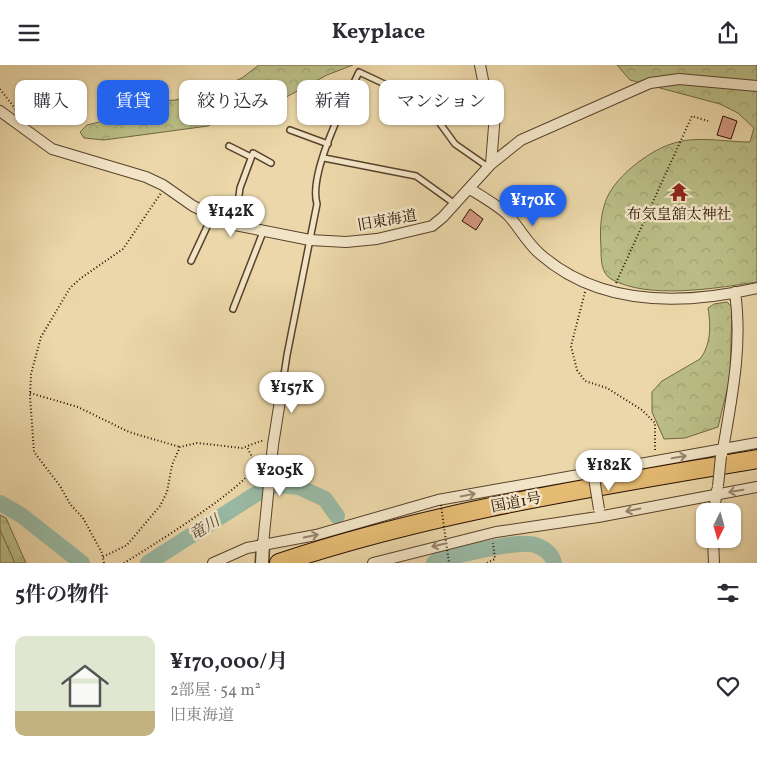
<!DOCTYPE html>
<html lang="ja">
<meta charset="utf-8">
<style>
body{margin:0;font-family:Vollkorn,"Noto Serif JP",serif;background:#f7f7f7;color:#2b2b33;height:100vh;display:flex;flex-direction:column;font-size:19px;white-space:nowrap}
*{box-sizing:border-box;margin:0}
p{font-size:16px;color:#7c7c81}
.icon{flex:none;width:28px;height:28px;fill:none;stroke:currentColor;stroke-width:2;stroke-linecap:round;stroke-linejoin:round}
.map{position:relative;height:498px;overflow:hidden}
.drawer{display:flex;flex-direction:column;background:#fff;flex:1}
.drawer>*{flex:none}
.banner{position:absolute;left:15px;top:15px;width:500px;height:45px;display:flex;gap:10px}
.needle{width:32px;rotate:185deg}
.fabs{position:absolute;left:696px;top:438px;display:grid;gap:10px}
.fabs a{display:grid;place-items:center;width:45px;height:45px;border-radius:10px;background:#fff;box-shadow:0 1px 4px #0004;font-size:25px}
.price{position:absolute;translate:-50% -42px;padding:0 11px;border-radius:18px;background:#fff;color:#222;font-size:16px;line-height:32px;filter:drop-shadow(0 1px 2px #0008)}
.price::after{content:'';position:absolute;left:50%;top:30px;width:15px;height:11px;margin-left:-8px;background:inherit;clip-path:polygon(0 0,100% 0,50% 100%)}
.price.current{background:#2563eb;color:#fff}
ul{padding:0;list-style:none}
li{display:flex;align-items:center;gap:15px;height:125px;padding:0 15px}
li+li{border-top:1px solid #e1e1e2}
li span{display:grid;place-items:center;flex:none;width:140px;height:100px;border-radius:10px;color:#555}
li>.icon{margin-inline-start:auto}
span .icon{width:60px;height:60px;fill:#fffc;stroke-width:1}
li b{font-size:21px}
h2{display:flex;justify-content:space-between;align-items:center;height:60px;padding:0 15px;font-size:21px}
.chip{padding:0 18px;border-radius:10px;background:#fff;box-shadow:0 1px 4px #0004;font-size:18px;line-height:45px}
.chip.current{background:#2563eb;color:#fff}
header{display:flex;justify-content:space-between;align-items:center;height:65px;padding:0 15px;background:#fff;font-size:22px;font-weight:700}
.map>svg:first-child{display:block}
</style>
<header><svg class="icon" aria-label="menu" viewBox="0 0 24 24"><path d="M4 6h16M4 12h16M4 18h16"/></svg>Keyplace<svg class="icon" aria-label="share" viewBox="0 0 24 24"><path d="M12 15V3M7 8l5-5 5 5M5 13v7h14v-7"/></svg></header>
<div class="map">
<svg width="757" height="498" viewBox="0 0 757 498">
<defs>
<pattern id="forest-crowns" width="20" height="18" patternUnits="userSpaceOnUse" patternTransform="scale(1.25)"><rect width="20" height="18" fill="#babd86"/><path d="M2 6a3 3 0 1 1 6 0M12 15a3 3 0 1 1 6 0" fill="none" stroke="#a0a172"/></pattern>
<pattern id="park-tufts" width="24" height="20" patternUnits="userSpaceOnUse" patternTransform="scale(1.25)"><rect width="24" height="20" fill="#babd86"/><path d="M3 7l-1-3M5 7V3M7 7l1-3M15 17l-1-3M17 17v-4M19 17l1-3" fill="none" stroke="#a0a172"/></pattern>
</defs>
<rect width="100%" height="100%" fill="#ebd7a9"/>
<filter id="stains"><feTurbulence type="fractalNoise" baseFrequency=".004" numOctaves="4"/><feColorMatrix values="0 0 0 0 .2 0 0 0 0 .09 0 0 0 0 .02 0 0 0 .5 -.17"/></filter>
<radialGradient id="worn" r=".72"><stop offset=".6" stop-color="#630" stop-opacity="0"/><stop offset="1" stop-color="#630" stop-opacity=".3"/></radialGradient>
<!-- forest -->
<path fill="url(#forest-crowns)" stroke="#716644" d="M259 0H353L327 10 277 37 239 45 208 61 104 75 84 73 80 67 87 60 115 53 146 37 175 35 211 27 242 13Z
M617 0H757V217C717 223 648 235 611 214 601 208 601 194 601 183 600 168 600 153 605 138 612 114 647 87 671 79 697 70 723 77 750 77L754 63 738 48 720 39 630 15Z
M727 237 732 242 730 313 718 362 685 373 664 374 652 347V327L662 316 700 294C711 280 711 260 708 243L714 239Z"/>
<!-- park -->
<path fill="url(#park-tufts)" stroke="#716644" d="M0 450 6 453 26 498H0Z"/>
<!-- pitch -->
<path fill="#babd86" stroke="#716644" d="M0 465 15 498H0Z"/>
<g fill="none" stroke-linecap="round" stroke-linejoin="round">
<!-- river -->
<path stroke="#99baa5" stroke-width="16" d="M0 438 21 450 82 498
M148 498 256 429 277 420 299 422 325 434 337 451
M434 498 438 495C458 491 518 474 535 480 544 483 552 489 554 498"/>
</g>
<!-- building -->
<path fill="#d49981" stroke="#281002" d="M723 51 737 56 731 74 717 70Z
M470 144 483 154 476 165 462 156Z"/>
<g fill="none" stroke-linecap="round" stroke-linejoin="round">
<!-- service casing -->
<g stroke="#59422c" stroke-width="8">
<path id="service" d="M290 65 328 79
M229 81 251 92
M324 93 416 111 455 139
M235 160 240 123 253 88 271 98
M191 196 212 151
M233 244 263 167
M282 323 287 290 317 139C308 109 345 37 359 7L425 38 455 79 488 102"/>
</g>
<!-- minor casing -->
<g stroke="#59422c" stroke-width="12">
<path id="minor" d="M480 0 485 25 495 49 491 99
M0 46 52 84 146 112 163 120 193 141 230 159 310 175 346 177 377 174 432 161 443 152 491 99 521 75 650 18 679 14 757 21
M470 124C483 132 497 140 508 150 519 162 527 178 540 189 600 242 683 240 757 223
M722 390C731 336 743 282 735 227
M714 446 717 425
M713 474 714 498
M263 479 273 380 282 323
M213 498 247 483 316 470 438 435 757 378
M373 498 496 467 598 452 757 422"/>
</g>
<!-- tertiary casing -->
<g stroke="#59422c" stroke-width="15">
<path id="tertiary" d="M262 498 263 479"/>
</g>
<!-- trunk casing -->
<g stroke="#281002" stroke-width="20">
<path id="trunk" d="M279 498C434 446 596 422 757 394"/>
</g>
<!-- path -->
<path stroke="#281002" stroke-width="2" stroke-dasharray="1 2.5" stroke-linecap="butt" d="M0 24 17 46
M616 218 692 51 708 56
M585 227 571 281 577 305 585 316 607 323 642 345 655 358V386
M30 328 78 342 129 367 180 382
M103 492 127 480 160 441 167 427 172 400 180 382 197 378 242 383 264 375
M104 498 102 488 83 453 70 439 60 421 34 387 30 331 31 309 41 272 70 223 81 213 123 184 161 128
M124 498C145 485 256 417 255 398L247 382
M487 498 495 494 493 478"/>
<!-- service -->
<use href="#service" stroke="#f2e5c7" stroke-width="5"/>
<!-- minor -->
<use href="#minor" stroke="#f2e5c7" stroke-width="10"/>
<!-- tertiary -->
<use href="#tertiary" stroke="#f2e5c7" stroke-width="12"/>
<!-- trunk -->
<use href="#trunk" stroke="#e6bc74" stroke-width="18"/>
<!-- minor-bridge casing -->
<g stroke="#59422c" stroke-width="12" stroke-linecap="butt">
<path id="minor-bridge" d="M594 413 599 444
M718 421 721 391"/>
</g>
<!-- path-bridge -->
<path stroke="#281002" stroke-width="2" stroke-dasharray="1 2.5" stroke-linecap="butt" d="M441 440 449 498"/>
<!-- minor-bridge -->
<use href="#minor-bridge" stroke="#f2e5c7" stroke-width="10"/>
</g>
<!-- one-way arrows -->
<defs><path id="oneway-shaft" d="M-6 0H5M1.5-3L5.5 0L1.5 3" fill="none" stroke-width="1.6" stroke-linecap="round" stroke-linejoin="round" transform="scale(1.25)"/></defs>
<g stroke="#97856e">
<use href="#oneway-shaft" transform="translate(679 392) rotate(-10)"/>
<use href="#oneway-shaft" transform="translate(736 426) rotate(170)"/>
<use href="#oneway-shaft" transform="translate(468 430) rotate(-11)"/>
<use href="#oneway-shaft" transform="translate(633 445) rotate(169)"/>
<use href="#oneway-shaft" transform="translate(311 471) rotate(-12)"/>
<use href="#oneway-shaft" transform="translate(439 480) rotate(167)"/>
</g>
<!-- icons -->
<defs>
<g id="temple-bare" transform="scale(1.5)"><path d="M0-6L5-2H3V0L6.5 2.5H4V6H1.5V3h-3V6H-4V2.5H-6.5L-3 0V-2H-5Z" fill="#8f2418" stroke="#f2e5c7" stroke-width="2.5" paint-order="stroke"/></g>
</defs>
<g fill-rule="evenodd">
<use href="#temple-bare" x="679" y="127"/>
</g>
<g text-anchor="middle" stroke-width="5" stroke-linejoin="round" paint-order="stroke">
<!-- poi labels -->
<g font-size="15" fill="#281002" stroke="#f2e5c7">
<text x="679" y="154">布気皇舘太神社</text>
</g>
<!-- street labels -->
<g font-size="15" fill="#281002" stroke="#f2e5c7">
<text transform="translate(387 155) rotate(-10)" y="5">旧東海道</text>
<text transform="translate(516 437) rotate(-11)" y="5">国道1号</text>
</g>
<!-- water labels -->
<g font-size="16" font-style="italic" fill="#504c3b" stroke="#f2e5c7">
<text transform="translate(204 462) rotate(-32)" y="6">竜川</text>
</g>
</g>
<rect width="100%" height="100%" filter="url(#stains)"/>
<rect width="100%" height="100%" fill="url(#worn)"/>
</svg>
<div class="fabs">
<a><svg class="needle" viewBox="-14 -14 28 28"><path d="M0-13l5 13h-10z" fill="#e53935"/><path d="M0 13l5-13h-10z" fill="#7c7c81"/></svg></a>
</div>
<b class="price current" style="left:533px;top:162px">¥170K</b>
<b class="price" style="left:231px;top:173px">¥142K</b>
<b class="price" style="left:292px;top:349px">¥157K</b>
<b class="price" style="left:609px;top:427px">¥182K</b>
<b class="price" style="left:280px;top:432px">¥205K</b>
<div class="banner">
<a class="chip">購入</a>
<a class="chip current">賃貸</a>
<a class="chip">絞り込み</a>
<a class="chip">新着</a>
<a class="chip">マンション</a>
</div>
</div>
<section class="drawer">
<h2>5件の物件<svg class="icon" aria-label="filters" viewBox="0 0 24 24"><path d="M4 7h16M4 17h16"/><circle cx="9" cy="7" r="2"/><circle cx="15" cy="17" r="2"/></svg></h2>
<ul>
<li><span style="background:linear-gradient(#dfe7d0 75%,#c2b280 0)"><svg class="icon" aria-label="home" viewBox="0 0 24 24"><path d="M3 11l9-7 9 7M6 9v11h12V9"/></svg></span><div><b>¥170,000/月</b><p>2部屋 · 54 m²</p><p>旧東海道</p></div><svg class="icon" aria-label="heart" viewBox="0 0 24 24"><path d="M12 20l-8-8c-3-5 5-10 8-4 3-6 11-1 8 4z"/></svg></li>
</ul>
</section>
